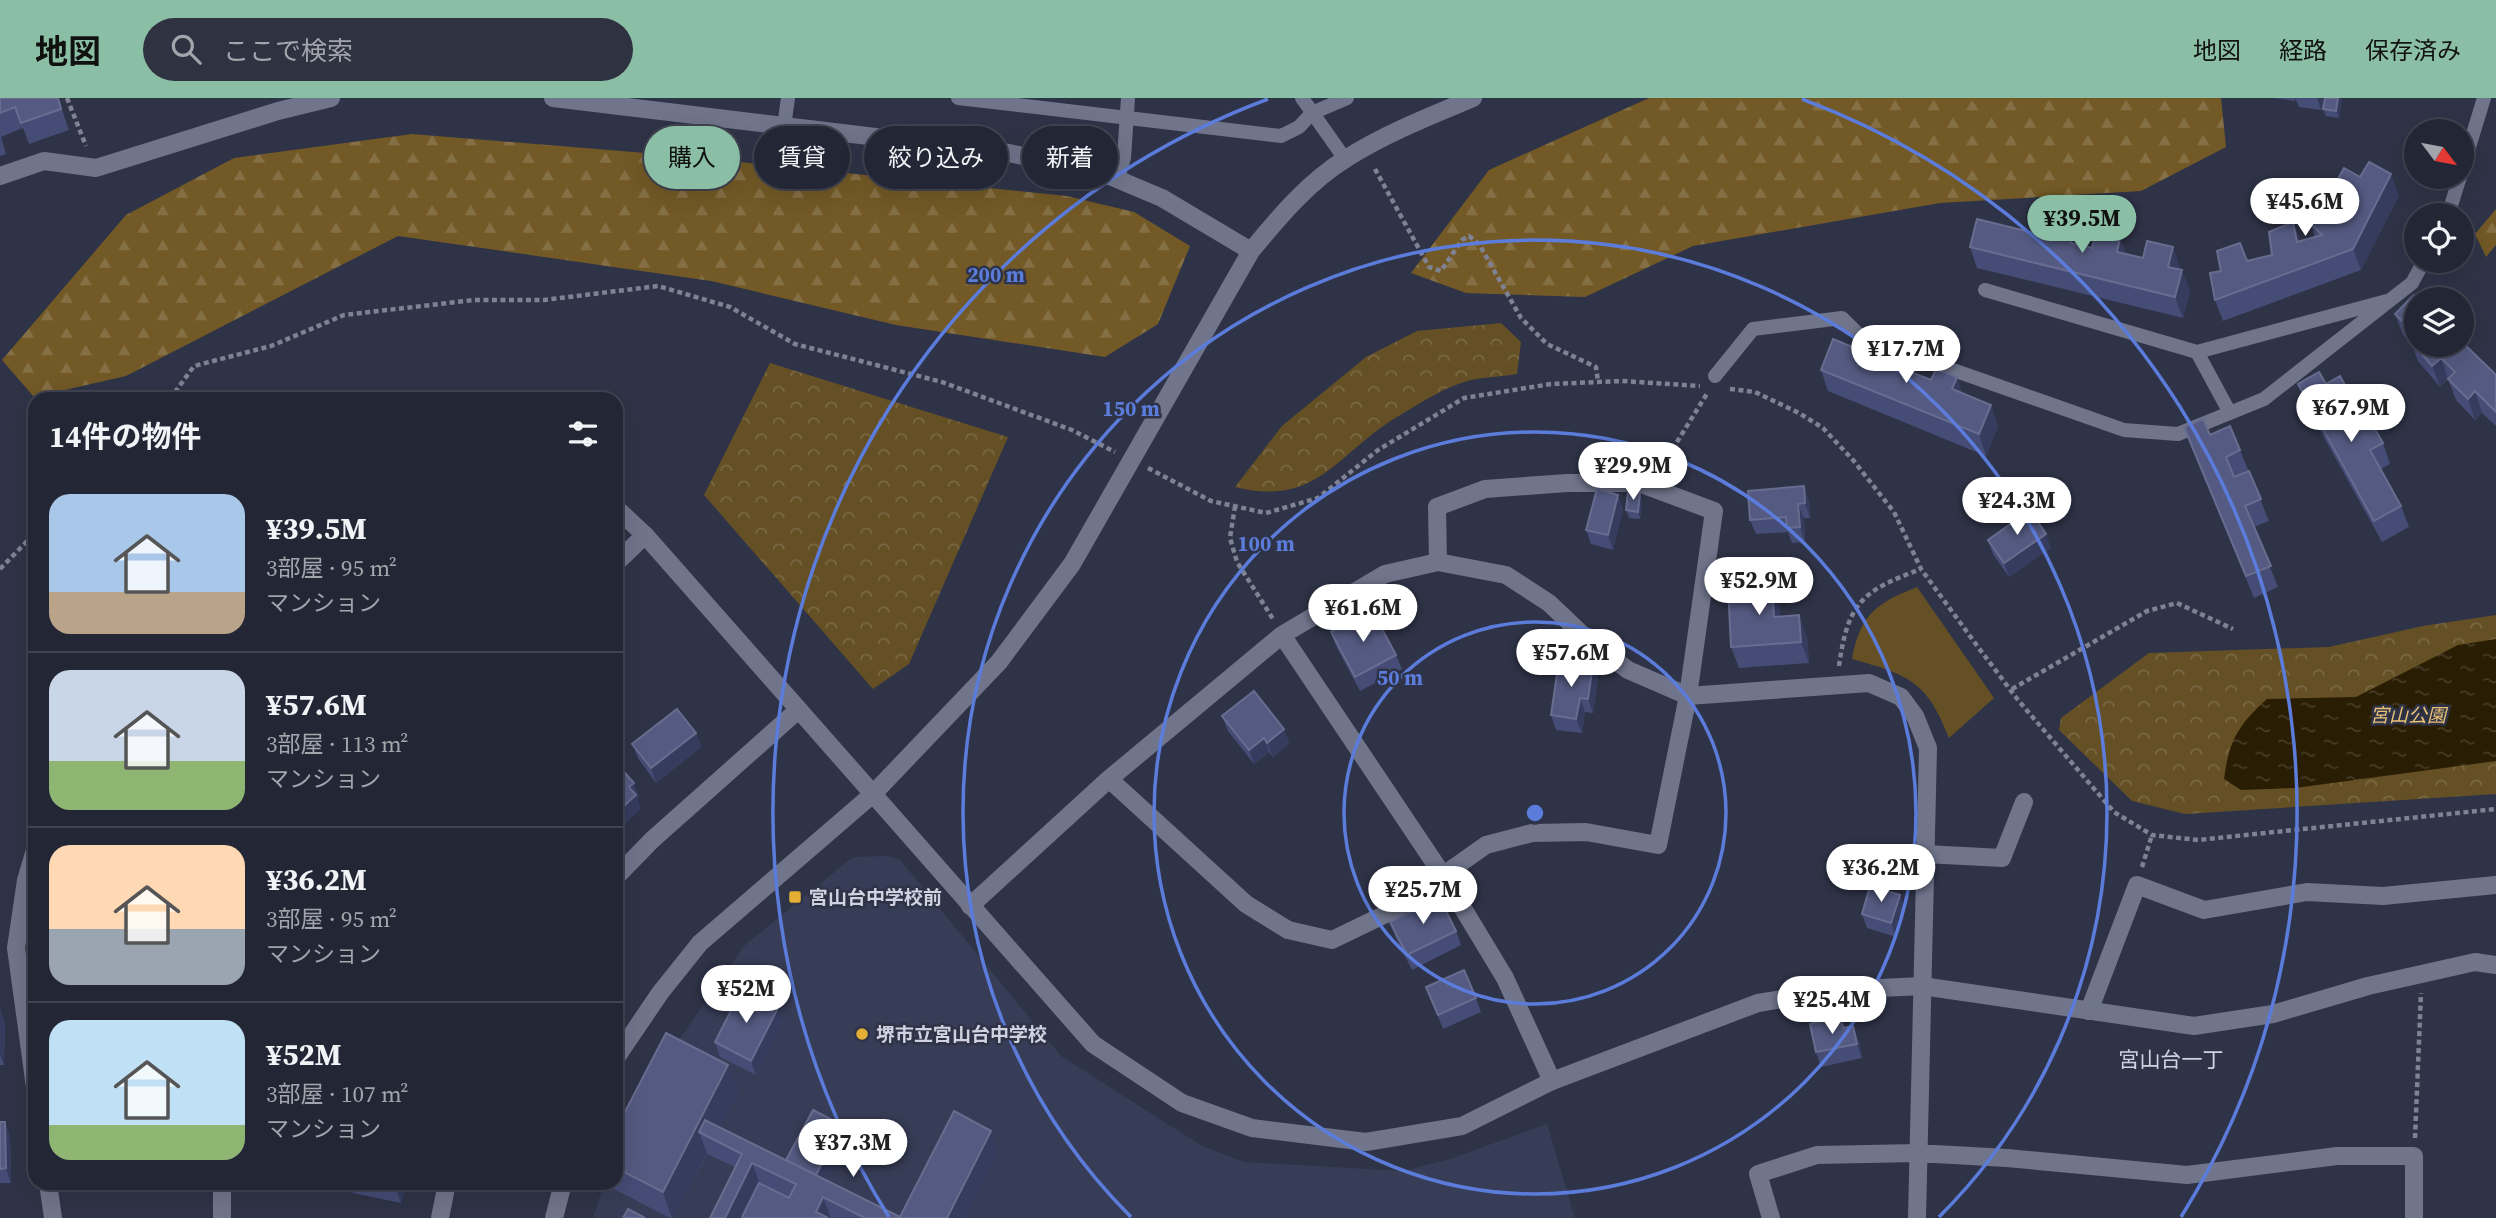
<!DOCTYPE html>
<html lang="ja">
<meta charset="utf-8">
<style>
body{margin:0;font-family:"Source Serif 4","Noto Sans JP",serif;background:#2f3241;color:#f1f3f6;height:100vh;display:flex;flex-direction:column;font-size:26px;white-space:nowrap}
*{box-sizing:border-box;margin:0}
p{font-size:23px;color:#a3a5ad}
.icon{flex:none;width:38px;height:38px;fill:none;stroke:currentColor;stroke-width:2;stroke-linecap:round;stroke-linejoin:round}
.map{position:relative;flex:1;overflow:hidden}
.drawer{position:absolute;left:28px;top:294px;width:595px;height:798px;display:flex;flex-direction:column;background:#232635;border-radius:21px;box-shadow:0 7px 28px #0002,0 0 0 2px #404350}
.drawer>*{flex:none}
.top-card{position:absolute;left:644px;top:28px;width:665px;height:63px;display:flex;gap:14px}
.needle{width:46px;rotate:122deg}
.tools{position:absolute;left:2404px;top:21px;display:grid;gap:14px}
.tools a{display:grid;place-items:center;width:70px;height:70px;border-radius:50%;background:#232635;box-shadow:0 7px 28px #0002,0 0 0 2px #404350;font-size:35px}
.price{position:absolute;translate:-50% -60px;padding:0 16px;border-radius:24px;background:#fff;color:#222;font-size:23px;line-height:46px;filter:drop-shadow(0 2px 4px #0008)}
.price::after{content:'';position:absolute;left:50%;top:42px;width:21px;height:16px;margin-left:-10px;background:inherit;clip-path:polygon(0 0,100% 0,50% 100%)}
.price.selected{background:#8abfa5;color:#111}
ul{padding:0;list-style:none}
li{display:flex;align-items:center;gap:21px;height:175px;padding:0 21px}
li+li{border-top:2px solid #404350}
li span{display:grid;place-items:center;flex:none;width:196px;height:140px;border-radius:21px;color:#555}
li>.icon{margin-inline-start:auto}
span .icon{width:84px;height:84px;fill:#fffc;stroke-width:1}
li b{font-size:30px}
h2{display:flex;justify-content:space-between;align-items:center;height:84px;padding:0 21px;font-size:30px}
.pill{padding:0 24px;border-radius:32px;background:#232635;box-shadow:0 7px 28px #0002,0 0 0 2px #404350;font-size:24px;line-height:63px}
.pill.selected{background:#8abfa5;color:#111}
header{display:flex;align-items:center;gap:42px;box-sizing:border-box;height:98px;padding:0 35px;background:#8abfa5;color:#111}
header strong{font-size:33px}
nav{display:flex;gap:38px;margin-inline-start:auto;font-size:24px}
.search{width:490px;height:63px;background:#2f3241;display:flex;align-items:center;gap:18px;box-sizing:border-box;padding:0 24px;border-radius:38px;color:#a3a5ad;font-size:26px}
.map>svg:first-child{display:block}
</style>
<header>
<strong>地図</strong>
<div class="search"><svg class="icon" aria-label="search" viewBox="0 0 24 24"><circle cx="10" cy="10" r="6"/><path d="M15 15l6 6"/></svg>ここで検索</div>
<nav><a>地図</a><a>経路</a><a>保存済み</a></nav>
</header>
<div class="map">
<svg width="2496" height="1120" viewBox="0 0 2496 1120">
<defs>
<pattern id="forest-firs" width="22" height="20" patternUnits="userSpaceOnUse" patternTransform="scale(1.75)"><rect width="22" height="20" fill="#725926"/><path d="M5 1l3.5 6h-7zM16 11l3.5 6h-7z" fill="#857045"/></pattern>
<pattern id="park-crowns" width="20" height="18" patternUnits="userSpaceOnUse" patternTransform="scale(1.75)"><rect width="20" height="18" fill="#655025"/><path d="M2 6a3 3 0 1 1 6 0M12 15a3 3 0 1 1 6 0" fill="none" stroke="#7a6844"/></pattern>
<pattern id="water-ripples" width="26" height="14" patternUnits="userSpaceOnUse" patternTransform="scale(1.75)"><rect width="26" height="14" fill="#291d03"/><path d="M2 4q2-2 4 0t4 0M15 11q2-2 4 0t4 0" fill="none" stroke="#473d27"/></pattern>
</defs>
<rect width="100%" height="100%" fill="#2f3347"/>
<!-- built -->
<path fill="#383d57" d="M888 758 900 762 1061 958 1202 1048 1244 1064 1403 1073 1447 1062 1547 1026 1575 1120H593L604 1085H616L638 1001 744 848 853 759Z"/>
<!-- grass -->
<path fill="#655025" d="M1917 489 1994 600 1949 640C1927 583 1909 577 1852 561 1860 517 1876 505 1917 489Z"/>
<!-- forest -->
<path fill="url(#forest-firs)" d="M1649 0H2221L2226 49 2141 93 1940 105 1693 148 1585 199 1466 195 1411 175 1489 72Z
M412 36 682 58 1067 98 1134 114 1190 148 1158 226 1105 259 896 227 711 183 398 138 126 278 34 299 2 262 126 117 234 60Z
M2496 111V147L2486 159 2475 136Z"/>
<!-- park -->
<path fill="url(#park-crowns)" d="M1501 225 1521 244 1517 276C1500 279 1480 279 1464 284 1444 290 1420 305 1402 316 1337 353 1320 410 1235 389L1282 328 1366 259 1417 233Z
M770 265 1008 339 909 566 873 591 704 397Z
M2496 517V696L2185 716 2132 703 2059 632 2061 620 2149 555 2329 549 2423 528Z"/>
<!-- water -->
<path fill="url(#water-ripples)" d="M2496 541V663L2295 690 2241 692 2224 681C2229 643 2238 627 2267 601L2356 599 2458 547Z"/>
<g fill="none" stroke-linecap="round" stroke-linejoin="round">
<!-- path -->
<path stroke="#7f8293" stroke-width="4.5" stroke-dasharray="5 3.5" stroke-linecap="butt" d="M67 0 86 48
M1375 71 1429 169 1441 173 1462 142 1469 138 1479 146 1521 220 1547 246 1596 269 1598 284
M1730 291 1755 294 1799 315 1823 330 1853 362 1894 414 1921 471 1978 549 2018 602 2114 714 2152 737 2198 742 2496 711
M170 301 194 268 271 248 344 217 474 202H544L658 188 730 209 795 246 942 284 1072 332 1115 354
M1148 370 1211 403 1266 415 1318 400 1378 352 1464 300 1551 286 1622 283 1700 288
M1659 373 1708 294
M1235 408 1230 440 1237 464 1273 521
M0 471 35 435
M1839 568C1848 504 1862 493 1921 471
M2012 591 2147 513 2177 505 2233 531
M2142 769 2152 737
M2415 1040 2421 895"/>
<!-- lane -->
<path stroke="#70758c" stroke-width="14" d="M958 0 1281 38 1299 29 1312 15 1347 0
M1302 0 1345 61
M784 29 788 0
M2462 72 2484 0
M1118 80 1124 60 1128 0
M2448 117 2460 79
M1985 192 2197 254 2387 203
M2197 254 2230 315
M1715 278 1753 231 1842 220 1862 240 2124 332 2178 336 2264 301 2412 185 2424 163"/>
<!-- street -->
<path stroke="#70758c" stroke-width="18" d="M0 78 44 63 96 70 278 13 331 0
M616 410 645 437 873 696
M616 465 645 437
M1282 537 1444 779 1505 880 1552 983
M1109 681 1246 806 1288 832 1332 842 1394 812 1486 747 1532 735 1586 734 1658 747 1688 598 1714 413 1639 385H1567L1485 391 1437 409 1438 464
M35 752 26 782 16 850 35 989
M1925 756 2002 760 2024 704
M616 779 652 742 797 613
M970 808 1109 681 1282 537 1385 476 1438 464 1506 477 1549 505 1589 543 1628 572 1688 598 1869 585 1901 599 1915 618 1928 650 1917 1120
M2089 913 2137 787 2204 812 2307 794 2383 798 2496 787
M48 1085 53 1120
M222 1085V1120
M440 1120 447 1085
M1771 1120 1758 1076 1817 1057 1917 1055 2007 1060 2187 1077 2337 1058H2414V1120"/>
<!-- secondary -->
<path stroke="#70758c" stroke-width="18" d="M553 0 1009 55 1105 76 1162 100 1251 153
M873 696 1093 946 1182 1005 1252 1030 1366 1044 1462 1028 1552 983 1758 905 1839 892 1922 888 2194 928 2273 916 2368 888 2475 864 2496 867
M616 960 660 895 700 845 873 696 999 564 1072 466 1251 153C1279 119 1309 83 1347 60 1386 35 1431 18 1473 0
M554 1120 563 1085"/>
</g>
<!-- wall -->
<path fill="#454c76" d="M0 0H58L69 32 29 46 23 30 1 39 6 56 0 58Z
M2274 0H2323L2321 12 2299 9 2295 0V3Z
M2342 0 2339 20 2326 18 2323 11Z
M2360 79 2399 97 2361 172 2223 223 2215 202 2221 173 2247 163 2272 157 2315 139 2311 126 2341 121 2345 114 2340 111 2333 90Z
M2076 124 2083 145V148L2092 150 2120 140 2126 156 2143 160 2173 149 2180 172 2190 193 2183 220 1977 170 1970 149 2042 137Z
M2395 216 2496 277V328L2482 315 2475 322 2456 302 2448 281 2440 289 2418 263 2412 246 2403 237Z
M1821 272 1908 273 1963 295 1998 328 1986 358 1828 293Z
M2298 286H2326L2349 294 2356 315 2348 320 2352 328 2383 345 2390 366 2381 371 2401 408 2409 429 2382 444 2306 307Z
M2184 329 2210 337 2240 352 2269 423 2254 429 2278 489 2254 500 2192 350Z
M1640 395 1642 402 1640 421 1629 420 1626 412Z
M1618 397 1623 411 1613 452 1591 446 1586 432Z
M1809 402 1810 420H1804L1805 444 1792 445 1788 434 1756 436 1750 422Z
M1988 442 2051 450 2009 479 1993 456Z
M1779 505 1780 518 1807 538 1809 565 1739 570 1731 549Z
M1331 534 1396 557 1402 571 1360 593 1336 548Z
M1593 566 1598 580 1593 615 1585 614 1582 635 1556 632 1551 617 1571 571Z
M1222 618 1284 631 1289 646 1273 659 1269 654 1254 666 1228 633Z
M696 635 701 649 656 685 638 660 632 646Z
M1905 811 1896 839 1867 830 1862 816Z
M1390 824 1456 833 1461 847 1412 872 1395 838Z
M1426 889 1476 900 1481 914 1443 931Z
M778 910 783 924 756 977 720 959 715 944Z
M0 911 5 925 4 967H0Z
M1829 922 1831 926 1844 930 1859 943 1862 960 1821 969 1816 954Z
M738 995 720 1029 786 1062 848 1042 826 1082 900 1119 999 1054 965 1120H710L735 1069 707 1056 673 1120H670L610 1089 608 1085H616V1031Z
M0 1024 10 1038 11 1085H0Z
M349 1085H406L401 1105 353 1095Z"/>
<!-- shaded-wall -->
<path fill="#363c5e" d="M2317 0H2323L2321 12Z
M2338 0H2342L2339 20 2336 13Z
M2391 76 2399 97 2361 172 2353 151Z
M2076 124 2083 145 2078 166 2071 145Z
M2293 124 2301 145 2297 144Z
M2120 140 2128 161 2117 154Z
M2173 149 2180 170 2175 190 2168 169Z
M2182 172 2190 193 2183 220 2175 199Z
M1903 258 1910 279 1898 269Z
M2441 260 2448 281 2440 289 2432 268Z
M1957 279 1964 300 1952 291Z
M2475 293 2482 315 2475 322 2468 301Z
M1991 307 1998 328 1986 358 1979 336Z
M1804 388 1809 402 1810 420 1805 405Z
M1640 395 1642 402 1640 421 1638 414Z
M1618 397 1623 411 1613 452 1608 437Z
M1798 406 1804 420 1805 444 1800 429Z
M2046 436 2051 450 2009 479 2004 465Z
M1772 484 1779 505 1782 540 1774 519Z
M1799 517 1807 538 1809 565 1801 544Z
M1593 566 1598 580 1593 615 1588 601Z
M1580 600 1585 614 1582 635 1576 621Z
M1284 631 1289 646 1273 659 1267 645Z
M696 635 701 649 656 685 651 670Z
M1264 640 1269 654 1254 666 1249 652Z
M634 685 639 699 638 701 641 711 616 734V715L629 689Z
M1900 797 1905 811 1896 839 1891 825Z
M778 910 783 924 756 977 751 963Z
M0 911 5 925 4 967 0 957Z
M1853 928 1859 943 1862 960 1857 946Z
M728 967 738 995 714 1042 699 1034 707 1055 673 1120H672L663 1094Z
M5 1024 10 1038 11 1085 6 1070Z
M842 1027 848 1042 819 1095 814 1081Z
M991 1033 999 1054 965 1120H947Z
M752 1065 760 1086 742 1120H725Z
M398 1085H406L401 1105 396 1091Z
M823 1099 831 1120H818L816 1114Z"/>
<!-- building -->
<path fill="#545a81" stroke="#686d90" stroke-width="2" d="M0 0H58L61 11 21 25 15 9 0 15Z
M2325 0H2338L2336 13 2323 11Z
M2369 64 2391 76 2353 151 2215 202 2210 175 2221 173 2217 153 2240 145 2247 163 2272 157 2269 134 2293 124 2297 144 2322 137 2311 126 2327 109 2341 121 2353 101 2333 90 2344 70 2360 79Z
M2046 117 2076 124 2071 145 2092 150 2096 134 2120 140 2117 154 2143 160 2147 143 2173 149 2168 169 2182 172 2175 199 1970 149 1977 121 2042 137Z
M2414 197 2418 201H2417V247H2462V244L2496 277V314L2475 293 2468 301 2448 281 2455 274 2441 260 2432 268 2410 242 2416 237 2395 216Z
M1833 241 1876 259 1881 248 1903 258 1898 269 1931 282 1936 271 1957 279 1952 291 1991 307 1979 336 1821 272Z
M2319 274 2326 286 2340 278 2349 294 2337 300 2352 328 2368 319 2383 345 2370 352 2401 408 2374 423 2298 286Z
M2203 321 2210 337 2230 328 2240 352 2226 359 2234 379 2249 373 2261 401 2245 408 2271 468 2246 478 2184 329Z
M1804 388 1805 405 1798 406 1800 429 1787 430 1786 419 1750 422 1748 393Z
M1597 391 1618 397 1608 437 1586 432Z
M1628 394 1640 395 1638 414 1626 412Z
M2030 412 2046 436 2004 465 1988 442Z
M1772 484 1774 519 1799 517 1801 544 1731 549 1728 487Z
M1372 512 1396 557 1355 579 1331 534Z
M1573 563 1593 566 1588 601 1580 600 1576 621 1551 617 1558 569 1571 571Z
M1254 593 1284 631 1267 645 1264 640 1249 652 1222 618Z
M677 611 696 635 651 670 632 646Z
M616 665 634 685 629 689 636 697 616 715Z
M1870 788 1900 797 1891 825 1862 816Z
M1439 799 1456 833 1407 857 1390 824Z
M1464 872 1476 900 1438 917 1426 889Z
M742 891 778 910 751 963 715 944Z
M1829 922 1830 926 1842 924 1843 930 1853 928 1857 946 1816 954 1810 926Z
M666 935 728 967 663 1094 616 1070V1031Z
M813 1012 842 1027 816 1077 786 1062Z
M954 1013 991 1033 947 1120H865L823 1099 816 1114 828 1120H743L742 1119 759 1085 789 1100 796 1086 752 1065 725 1120H710L742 1056 699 1034 705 1022 900 1119Z
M0 1024H5L6 1070 0 1071Z
M368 1085H398L396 1091Z
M628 1111 645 1120H623Z"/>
<!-- distance rings -->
<g fill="none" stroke="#5c7cdb" stroke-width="3.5">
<circle cx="1535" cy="715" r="191"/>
<circle cx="1535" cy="715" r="381"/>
<path d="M1131 1119A572 572 0 1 1 1939 1119"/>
<path d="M889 1119A762 762 0 0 1 1268 1M1802 1A762 762 0 0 1 2181 1119"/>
</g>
<!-- markers -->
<g fill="#e4ae35" stroke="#2f3347" stroke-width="2.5">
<rect x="788" y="792" width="14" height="14" rx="3.5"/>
<circle cx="862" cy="936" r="7"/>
</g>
<g text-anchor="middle" stroke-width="5" stroke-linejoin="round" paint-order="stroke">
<!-- park labels -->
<g font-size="19" font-style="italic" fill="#e9c175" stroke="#2f3347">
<text x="2408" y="624">宮山公園</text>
</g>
<!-- poi labels -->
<g font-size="19" font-weight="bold" fill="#d0d2e0" stroke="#2f3347" text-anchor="start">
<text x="809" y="806">宮山台中学校前</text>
<text x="876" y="943">堺市立宮山台中学校</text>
</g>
<!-- neighbourhood labels -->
<g font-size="21" fill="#d0d2e0" stroke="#2f3347">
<text x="2171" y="969">宮山台一丁</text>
</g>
</g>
<circle cx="1535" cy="715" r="10" fill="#5c7cdb" stroke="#2f3347" stroke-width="3.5"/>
<g font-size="21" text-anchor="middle" font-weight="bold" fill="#5c7cdb" stroke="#2f3347" stroke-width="5" stroke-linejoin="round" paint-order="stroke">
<text x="996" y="184">200 m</text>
<text x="1131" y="318">150 m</text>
<text x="1266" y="453">100 m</text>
<text x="1400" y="587">50 m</text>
</g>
</svg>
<div class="tools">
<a><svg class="needle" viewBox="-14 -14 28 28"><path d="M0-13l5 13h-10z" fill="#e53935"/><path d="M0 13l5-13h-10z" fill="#a3a5ad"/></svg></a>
<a><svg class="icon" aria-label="locate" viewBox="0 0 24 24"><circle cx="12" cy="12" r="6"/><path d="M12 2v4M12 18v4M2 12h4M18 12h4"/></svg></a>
<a><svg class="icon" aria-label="layers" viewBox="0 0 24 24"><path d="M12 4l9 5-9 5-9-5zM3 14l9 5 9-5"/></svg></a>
</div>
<b class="price" style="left:2305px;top:140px">¥45.6M</b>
<b class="price selected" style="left:2082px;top:157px">¥39.5M</b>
<b class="price" style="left:1906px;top:287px">¥17.7M</b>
<b class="price" style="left:2351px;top:346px">¥67.9M</b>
<b class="price" style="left:1633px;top:404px">¥29.9M</b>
<b class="price" style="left:2017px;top:439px">¥24.3M</b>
<b class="price" style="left:1759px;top:519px">¥52.9M</b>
<b class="price" style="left:1363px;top:546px">¥61.6M</b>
<b class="price" style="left:1571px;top:591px">¥57.6M</b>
<b class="price" style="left:1881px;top:806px">¥36.2M</b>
<b class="price" style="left:1423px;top:828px">¥25.7M</b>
<b class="price" style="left:746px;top:927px">¥52M</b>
<b class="price" style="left:1832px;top:938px">¥25.4M</b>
<b class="price" style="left:853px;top:1081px">¥37.3M</b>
<div class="top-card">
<a class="pill selected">購入</a>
<a class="pill">賃貸</a>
<a class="pill">絞り込み</a>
<a class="pill">新着</a>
</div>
<section class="drawer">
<h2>14件の物件<svg class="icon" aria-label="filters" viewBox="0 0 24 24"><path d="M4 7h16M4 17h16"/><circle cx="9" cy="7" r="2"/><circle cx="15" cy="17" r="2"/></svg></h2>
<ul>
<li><span style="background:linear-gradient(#a9c7e8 70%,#b9a48a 0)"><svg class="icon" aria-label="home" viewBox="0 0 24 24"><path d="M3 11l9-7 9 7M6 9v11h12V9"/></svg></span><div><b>¥39.5M</b><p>3部屋 · 95 m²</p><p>マンション</p></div></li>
<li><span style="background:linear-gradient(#c9d6e8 65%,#8fb573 0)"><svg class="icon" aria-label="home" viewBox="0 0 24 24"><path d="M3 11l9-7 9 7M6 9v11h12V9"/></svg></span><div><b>¥57.6M</b><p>3部屋 · 113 m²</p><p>マンション</p></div></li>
<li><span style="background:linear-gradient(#ffd9b3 60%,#9aa5b1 0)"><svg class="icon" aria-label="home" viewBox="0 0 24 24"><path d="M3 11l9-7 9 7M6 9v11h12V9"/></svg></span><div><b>¥36.2M</b><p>3部屋 · 95 m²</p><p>マンション</p></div></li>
<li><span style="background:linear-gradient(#bfe0f5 75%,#8fb573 0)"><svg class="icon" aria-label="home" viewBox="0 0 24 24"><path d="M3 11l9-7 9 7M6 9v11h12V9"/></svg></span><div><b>¥52M</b><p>3部屋 · 107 m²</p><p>マンション</p></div></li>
</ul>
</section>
</div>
